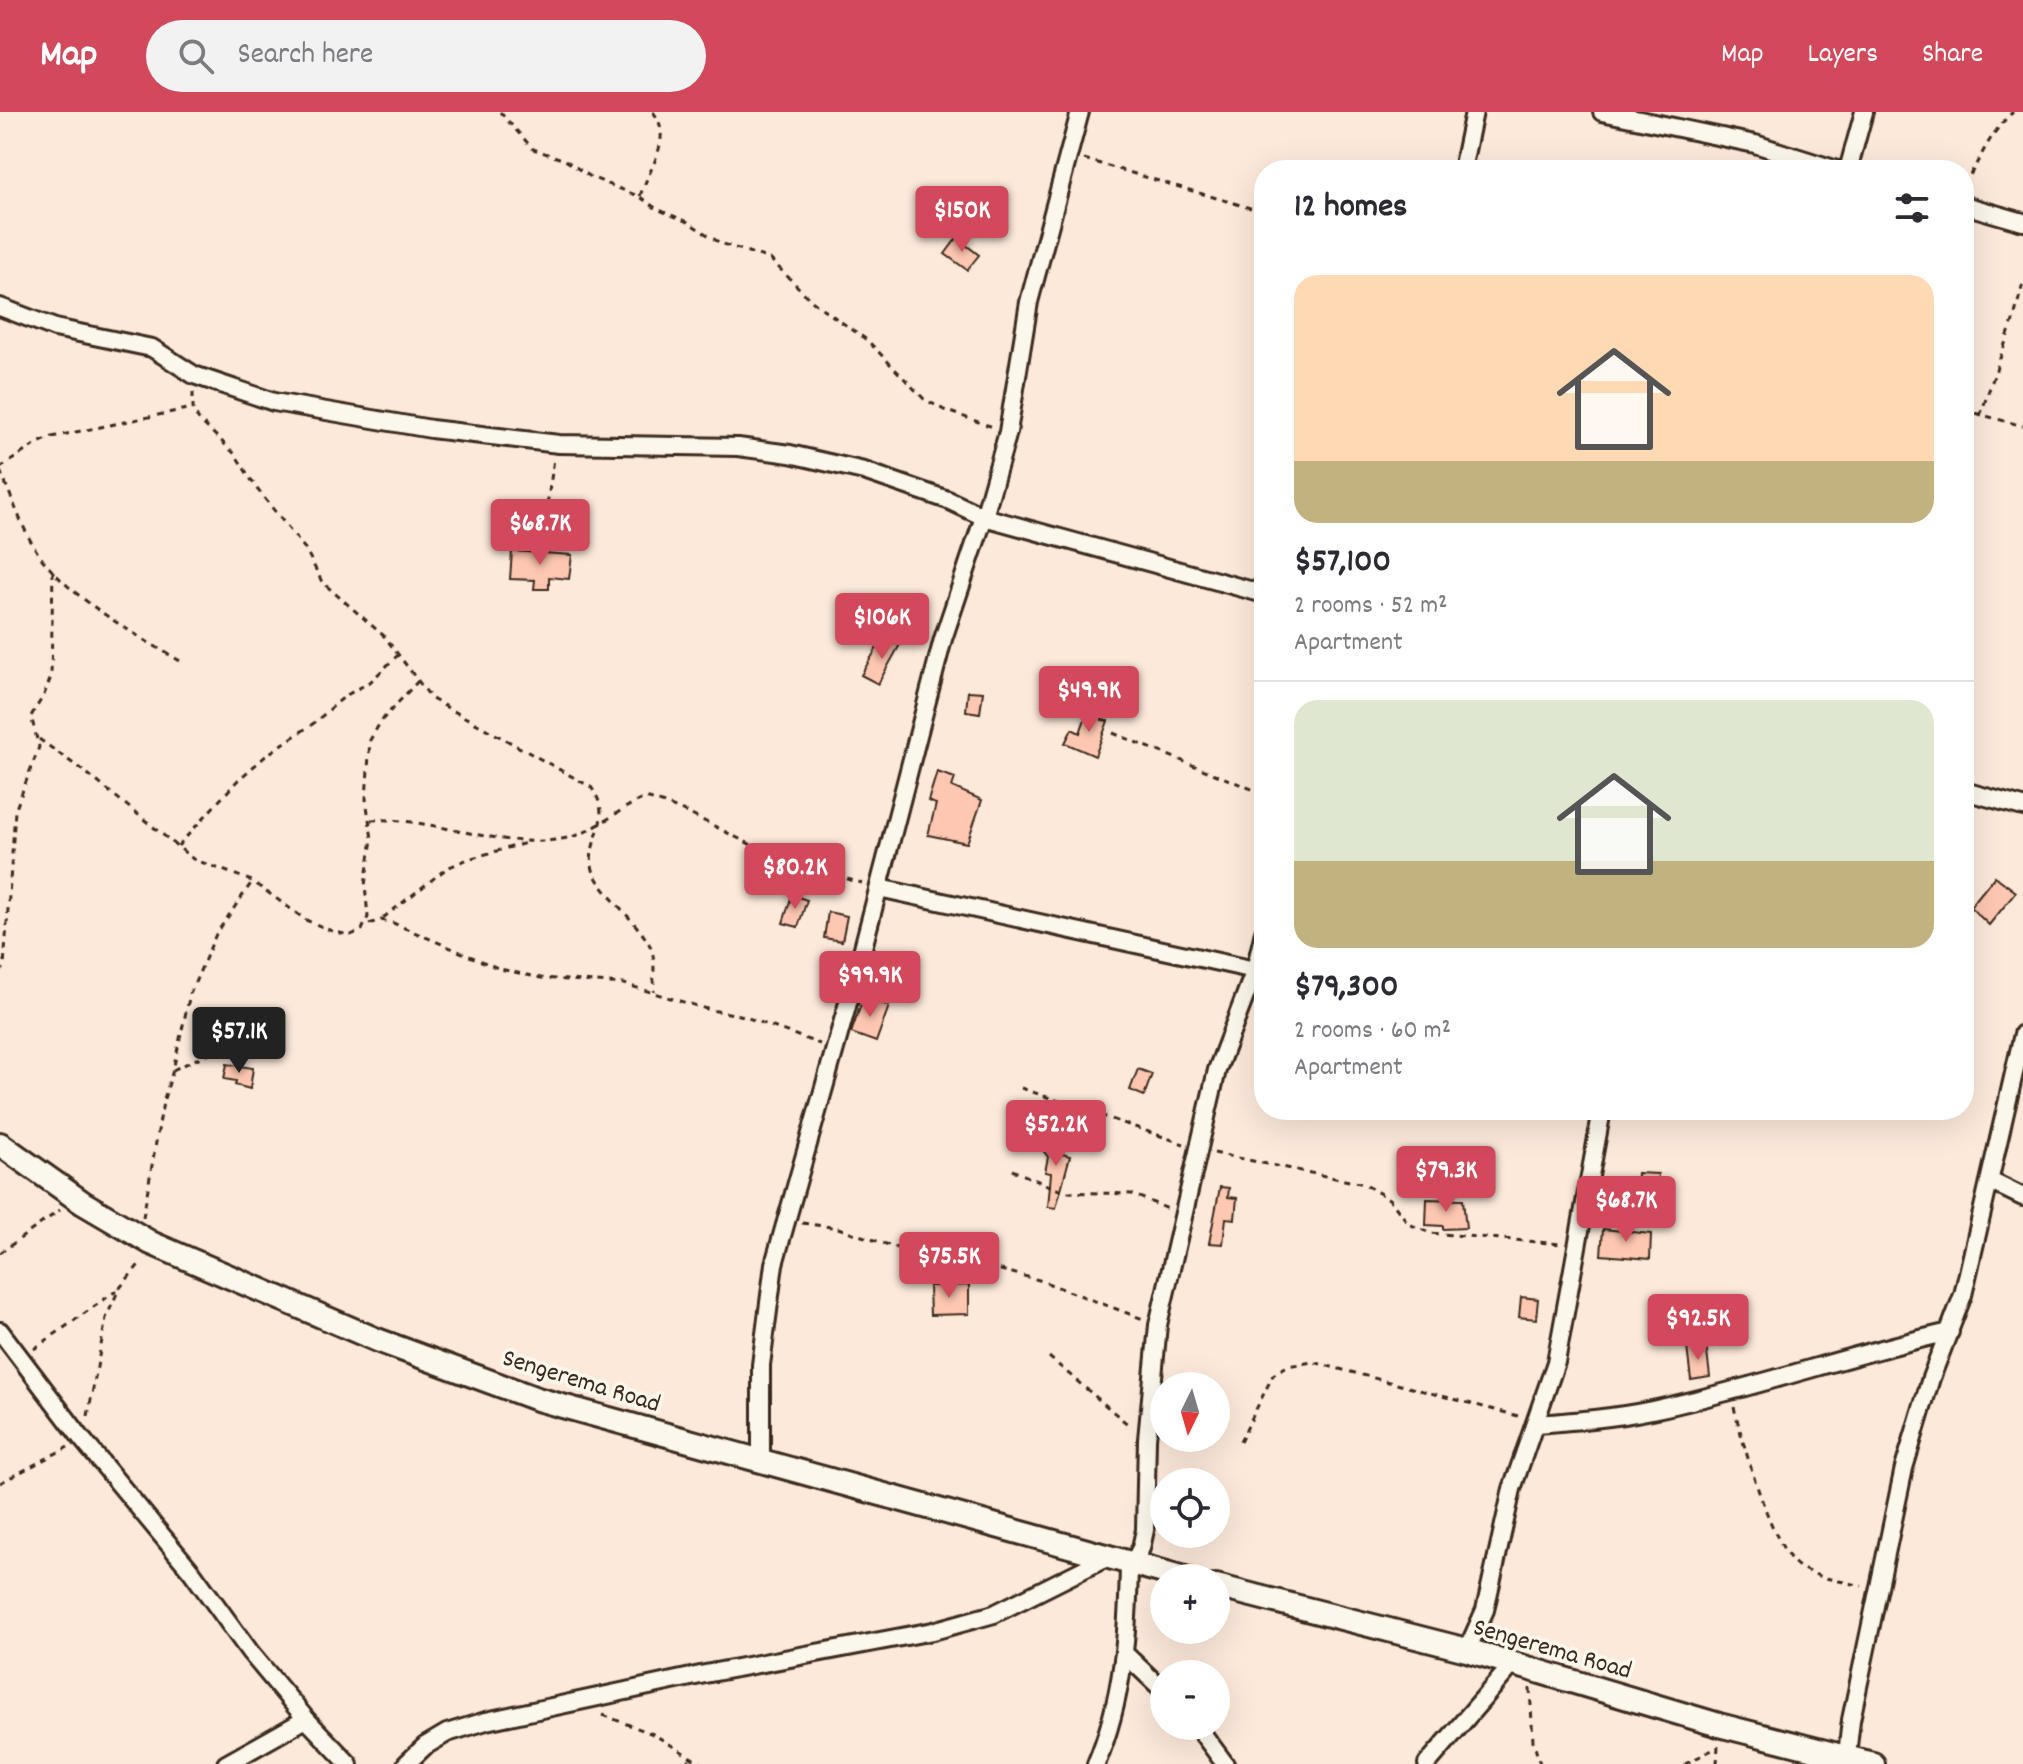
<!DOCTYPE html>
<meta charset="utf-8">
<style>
body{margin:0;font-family:Dekko,sans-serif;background:#f2f2f3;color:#2b2b33;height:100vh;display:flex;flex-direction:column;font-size:30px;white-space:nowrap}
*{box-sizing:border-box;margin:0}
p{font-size:26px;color:#7c7c81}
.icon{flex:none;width:44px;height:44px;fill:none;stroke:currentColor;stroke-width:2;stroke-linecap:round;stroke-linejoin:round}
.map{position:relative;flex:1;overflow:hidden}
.details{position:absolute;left:1254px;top:48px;width:720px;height:960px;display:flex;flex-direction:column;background:#fff;border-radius:32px;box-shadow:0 8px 32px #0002}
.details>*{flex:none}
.needle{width:52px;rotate:185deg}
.tools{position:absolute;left:1150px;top:1260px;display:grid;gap:16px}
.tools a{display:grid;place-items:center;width:80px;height:80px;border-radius:50%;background:#fff;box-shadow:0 8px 32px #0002;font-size:40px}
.price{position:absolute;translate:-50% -68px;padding:0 18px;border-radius:8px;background:#d1495b;color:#fff;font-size:26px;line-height:52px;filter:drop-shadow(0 2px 4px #0008)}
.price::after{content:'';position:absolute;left:50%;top:48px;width:24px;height:18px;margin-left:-12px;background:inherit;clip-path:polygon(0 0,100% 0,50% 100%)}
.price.current{background:#222;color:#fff}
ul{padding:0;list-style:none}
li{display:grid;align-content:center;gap:16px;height:424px;padding:0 40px}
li+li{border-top:2px solid #e1e1e2}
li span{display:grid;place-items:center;height:248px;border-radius:24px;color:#555}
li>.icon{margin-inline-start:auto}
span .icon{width:144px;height:144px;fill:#fffc;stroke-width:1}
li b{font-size:34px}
h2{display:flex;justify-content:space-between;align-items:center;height:96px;padding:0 40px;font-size:34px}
header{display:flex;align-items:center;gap:48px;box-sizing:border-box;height:112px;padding:0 40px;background:#d1495b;color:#fff}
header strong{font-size:38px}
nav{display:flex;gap:44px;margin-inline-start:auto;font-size:28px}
.search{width:560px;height:72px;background:#f2f2f3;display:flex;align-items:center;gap:20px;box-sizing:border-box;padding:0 28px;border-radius:44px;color:#7c7c81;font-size:30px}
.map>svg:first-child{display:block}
</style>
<header>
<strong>Map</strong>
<div class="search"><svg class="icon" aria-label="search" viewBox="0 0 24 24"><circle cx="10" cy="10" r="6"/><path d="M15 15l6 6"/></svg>Search here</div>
<nav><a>Map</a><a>Layers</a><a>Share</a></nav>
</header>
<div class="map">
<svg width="2023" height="1652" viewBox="0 0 2023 1652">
<rect width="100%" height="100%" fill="#fce9da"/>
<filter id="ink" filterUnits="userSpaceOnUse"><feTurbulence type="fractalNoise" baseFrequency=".0125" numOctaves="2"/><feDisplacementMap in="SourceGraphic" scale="16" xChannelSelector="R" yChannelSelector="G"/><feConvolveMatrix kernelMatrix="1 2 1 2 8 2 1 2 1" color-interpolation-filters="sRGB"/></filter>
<g filter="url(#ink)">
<!-- building -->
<path fill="#fec7b1" stroke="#3b2a1e" stroke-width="2" d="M957 126 979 143 967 158 945 142Z
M512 439 572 443 569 467 549 465V477H534L535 468 510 467Z
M907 520 878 572 861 563 878 534 882 536Z
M968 579 983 580 980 601 966 599Z
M1088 598 1103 603 1102 608 1108 609 1095 644 1065 631 1072 617 1080 621Z
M937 660 955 666 952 675 982 688 967 731 928 723 936 692 928 689Z
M1995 764 2016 780 1989 813 1970 795Z
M792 783 807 788 798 815 783 811Z
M828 800 847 804 842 829 824 826Z
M864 884 889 894 876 930 851 921Z
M227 952 253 956 250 977 235 973 236 969 224 967Z
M1138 957 1152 962 1144 984 1130 978Z
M1053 1024 1066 1029 1062 1042 1070 1044 1056 1096 1048 1095 1051 1061 1045 1060 1048 1045 1042 1037 1050 1032Z
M1637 1061 1658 1062 1657 1078 1636 1076Z
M1220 1075 1229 1076 1228 1085 1237 1086 1235 1107 1226 1106 1223 1132 1209 1131Z
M1427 1087 1463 1088 1466 1116 1443 1117V1114L1426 1113Z
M1603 1117 1651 1122 1650 1147 1601 1143Z
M969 1173V1202L930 1203 929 1174Z
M1521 1185 1538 1187 1536 1207 1519 1205Z
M1706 1232 1710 1265 1691 1268 1687 1235Z"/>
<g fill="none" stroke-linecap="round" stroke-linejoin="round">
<!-- street casing -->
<g stroke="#3b2a1e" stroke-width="22">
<path id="street" d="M1602 0 1755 32 1837 58
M1462 58 1474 0
M1848 58 1864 0
M1964 93 2023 110
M0 195 55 216 152 236 194 263 274 290 431 317 559 332 738 335 790 342 864 359 948 388 984 405 1264 482
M1964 679 2023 695
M879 776 1264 860
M1990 1069 2023 1085
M0 1219 82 1327 192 1460 250 1540 306 1607 349 1652
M1536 1312C1575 1309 1614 1306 1652 1298 1753 1277 1850 1242 1950 1220
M761 1347V1253L774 1152 857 859 943 527 984 405 1008 320 1029 190 1080 0
M1132 1453 1141 1436 1145 1418 1147 1327 1158 1213 1217 958 1255 858 1264 820
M1467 1538 1485 1498 1512 1377 1556 1250 1602 998
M1125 1542 1164 1579
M1197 1614 1225 1652
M226 1652 306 1607
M406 1652 425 1634 447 1621 486 1609 705 1562 933 1519 994 1502 1106 1446
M1096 1652C1123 1588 1128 1520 1129 1452
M1427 1652 1512 1553
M1846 1652 1851 1608 1904 1356 1931 1266 1963 1183 2023 922"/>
</g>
<!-- secondary casing -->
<g stroke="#3b2a1e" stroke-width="28">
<path id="secondary" d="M0 1032 83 1091 151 1131 377 1228 537 1287 1185 1466
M1216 1474 1467 1538 1719 1613 1873 1652"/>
</g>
<!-- path -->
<path stroke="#3b2a1e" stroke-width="3" stroke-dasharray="6 6" stroke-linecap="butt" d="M500 0 533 37 565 48 591 65 640 85 657 97 688 110 720 131 770 147 813 190 867 228 924 287 944 298 993 315
M1084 47 1264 100
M1964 73C1980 48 1990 20 2013 0
M640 84C649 57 674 25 653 0
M193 280V296L198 307 235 342 257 377 306 438 322 470 384 524 432 587 591 675C618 711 580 730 595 763 606 786 651 822 653 843 655 854 653 868 654 880
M1964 298 2023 314
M1980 304 2014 206 2023 171
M0 356 36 332 52 325 192 296
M0 359C12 385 21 414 36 438 63 482 137 524 182 550
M540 439 554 347
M1113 621 1264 682
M39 627 89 663 193 747 252 769 306 808 334 820 351 823 362 818 368 805 365 773 372 727 366 687 370 628 381 609 418 569
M371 708C435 705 499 738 562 727 595 722 616 697 645 686 684 696 718 717 754 734 789 751 825 761 862 771
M178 734 238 668 268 642 314 611 345 584 370 570 400 541
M383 806 447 756 468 747 526 731
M369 812 381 808 393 811 500 857 541 866 624 872 710 898 740 903 820 932
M0 861 4 854 15 699 39 635 31 604 44 583 51 565 53 459
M173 958 224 934 259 922
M1021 976 1184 1032
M1214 1041 1364 1072 1389 1087 1409 1112 1430 1121 1560 1132
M1012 1058 1064 1080 1132 1082 1168 1097
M143 1105 163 990 173 958 190 882 216 822 252 770
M802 1111 838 1116 916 1142 966 1149 1039 1168 1143 1207
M0 1141 60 1098
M34 1237 116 1179
M1049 1245 1131 1315
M1734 1295C1742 1328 1771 1435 1798 1454 1816 1466 1841 1469 1862 1474
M88 1304 106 1206 119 1177 142 1149
M1240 1330 1273 1263 1287 1254 1313 1250 1518 1304
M0 1371 68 1335
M1530 1576 1533 1629 1540 1652
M603 1603 653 1622 702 1652
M686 1652 691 1645
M1685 1652 1718 1635
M1717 1652 1718 1633"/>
<!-- street -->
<use href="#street" stroke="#fbf7ec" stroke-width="16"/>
<!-- secondary -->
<use href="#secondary" stroke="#fbf7ec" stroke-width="22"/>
</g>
</g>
<g text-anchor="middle" stroke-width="7" stroke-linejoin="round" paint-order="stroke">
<!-- street labels -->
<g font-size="26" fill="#3b2a1e" stroke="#fbf7ec">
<text transform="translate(582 1267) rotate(17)" y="9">Sengerema Road</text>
<text transform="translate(1553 1535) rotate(16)" y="9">Sengerema Road</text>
</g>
</g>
</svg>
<div class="tools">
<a><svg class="needle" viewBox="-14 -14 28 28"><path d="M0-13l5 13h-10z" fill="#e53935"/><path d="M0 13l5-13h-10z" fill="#7c7c81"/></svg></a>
<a><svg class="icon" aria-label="locate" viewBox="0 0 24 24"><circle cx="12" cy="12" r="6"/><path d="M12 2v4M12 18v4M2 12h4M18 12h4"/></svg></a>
<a>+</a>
<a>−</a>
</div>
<b class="price" style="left:962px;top:142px">$150K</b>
<b class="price" style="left:540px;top:455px">$68.7K</b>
<b class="price" style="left:882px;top:549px">$106K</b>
<b class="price" style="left:1089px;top:622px">$49.9K</b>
<b class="price" style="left:795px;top:799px">$80.2K</b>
<b class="price" style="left:870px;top:907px">$99.9K</b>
<b class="price current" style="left:239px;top:963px">$57.1K</b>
<b class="price" style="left:1056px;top:1056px">$52.2K</b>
<b class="price" style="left:1446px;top:1102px">$79.3K</b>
<b class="price" style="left:1626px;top:1132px">$68.7K</b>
<b class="price" style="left:949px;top:1188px">$75.5K</b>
<b class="price" style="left:1698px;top:1250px">$92.5K</b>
<section class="details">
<h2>12 homes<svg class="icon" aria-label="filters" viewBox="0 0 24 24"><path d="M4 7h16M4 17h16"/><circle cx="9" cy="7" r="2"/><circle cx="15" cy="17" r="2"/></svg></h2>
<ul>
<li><span style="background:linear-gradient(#ffd9b3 75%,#c2b280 0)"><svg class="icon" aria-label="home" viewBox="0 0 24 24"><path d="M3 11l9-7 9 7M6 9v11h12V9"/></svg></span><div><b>$57,100</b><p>2 rooms · 52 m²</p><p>Apartment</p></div></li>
<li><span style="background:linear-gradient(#dfe7d0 65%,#c2b280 0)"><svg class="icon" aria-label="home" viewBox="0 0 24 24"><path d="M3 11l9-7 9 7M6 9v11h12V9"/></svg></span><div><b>$79,300</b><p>2 rooms · 60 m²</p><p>Apartment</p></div></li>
</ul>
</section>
</div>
